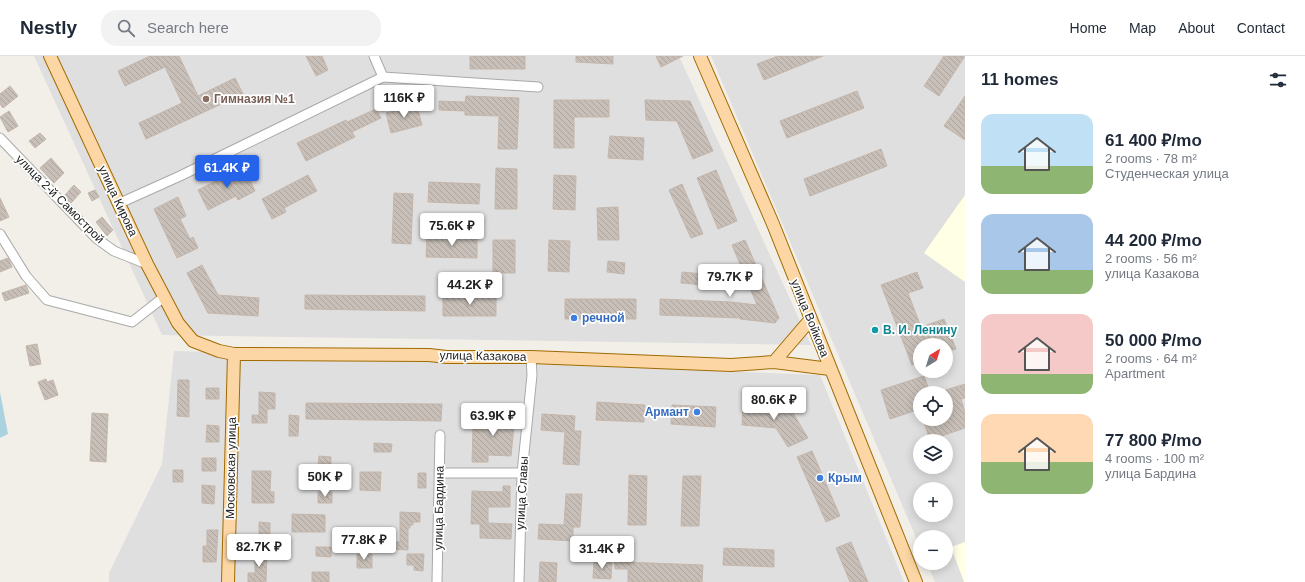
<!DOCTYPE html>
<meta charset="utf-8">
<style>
body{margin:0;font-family:Helvetica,sans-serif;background:#f2f2f3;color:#1f2937;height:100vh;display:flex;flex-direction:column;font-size:15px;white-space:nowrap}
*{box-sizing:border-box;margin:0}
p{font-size:13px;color:#747a83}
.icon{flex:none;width:22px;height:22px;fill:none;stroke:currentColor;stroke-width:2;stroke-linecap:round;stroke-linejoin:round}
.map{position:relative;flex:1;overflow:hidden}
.side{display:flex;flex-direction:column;background:#fff;width:340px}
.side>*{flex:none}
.needle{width:26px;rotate:38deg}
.fabs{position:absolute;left:913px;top:282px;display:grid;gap:8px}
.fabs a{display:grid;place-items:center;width:40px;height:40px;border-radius:50%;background:#fff;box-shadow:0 2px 10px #0003;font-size:20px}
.price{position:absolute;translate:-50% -34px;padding:0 9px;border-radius:4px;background:#fff;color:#222;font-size:13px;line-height:26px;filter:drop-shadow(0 1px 2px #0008)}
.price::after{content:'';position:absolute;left:50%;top:24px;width:12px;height:9px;margin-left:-6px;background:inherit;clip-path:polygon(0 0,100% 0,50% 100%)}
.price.current{background:#2563eb;color:#fff}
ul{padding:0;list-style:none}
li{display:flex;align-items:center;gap:12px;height:100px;padding:0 16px}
li span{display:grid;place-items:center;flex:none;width:112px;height:80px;border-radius:12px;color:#555}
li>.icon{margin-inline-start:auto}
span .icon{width:48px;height:48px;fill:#fffc;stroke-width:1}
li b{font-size:17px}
h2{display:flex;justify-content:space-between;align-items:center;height:48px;padding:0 16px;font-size:17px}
header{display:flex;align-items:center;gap:24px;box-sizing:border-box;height:56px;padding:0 20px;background:#fff;border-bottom:1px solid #e0e1e3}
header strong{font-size:19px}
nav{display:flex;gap:22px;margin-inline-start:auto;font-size:14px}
.search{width:280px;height:36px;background:#f2f2f3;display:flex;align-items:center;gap:10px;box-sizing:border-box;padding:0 14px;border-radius:16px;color:#747a83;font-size:15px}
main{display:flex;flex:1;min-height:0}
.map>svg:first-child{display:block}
</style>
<header>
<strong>Nestly</strong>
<div class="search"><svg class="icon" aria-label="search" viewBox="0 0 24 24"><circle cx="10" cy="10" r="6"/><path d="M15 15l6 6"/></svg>Search here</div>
<nav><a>Home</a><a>Map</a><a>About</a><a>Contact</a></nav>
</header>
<main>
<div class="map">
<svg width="965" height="526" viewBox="0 0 965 526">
<defs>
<pattern id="building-back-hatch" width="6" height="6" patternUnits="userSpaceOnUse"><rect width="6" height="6" fill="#c7bfb8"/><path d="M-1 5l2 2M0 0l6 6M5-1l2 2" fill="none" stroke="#aba49e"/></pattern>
</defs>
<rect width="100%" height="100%" fill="#f2efe9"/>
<!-- residential -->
<path fill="#e0dfdf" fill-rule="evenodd" d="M34 0H679L811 289 162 279Z
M711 0H965V526H935L927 507H946V481H920V491ZM920 289H946V315H920ZM920 337H946V363H920ZM920 385H946V411H920ZM920 433H946V459H920Z
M174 295 290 298 820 319 904 526H109V517L162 408Z"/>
<!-- education -->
<path fill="#ffffe5" d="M965 139V226L924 197Z
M965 486V526H964L951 491Z"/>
<!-- water -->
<path fill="#aad3df" d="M0 336 8 378 0 382Z"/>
<!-- building -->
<path fill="url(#building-back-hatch)" stroke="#c4b6ab" d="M150 0H179L198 40 235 22 243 38 146 83 139 67 182 47 165 11 125 30 118 15Z
M306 0H322L328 14 316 20Z
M470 0H525V13H470Z
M576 0H613V8L576 6Z
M656 0H683L661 11Z
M778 0H823L764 24 757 8Z
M944 0H965L939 40 924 30Z
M10 30 18 40 3 52 0 48V38Z
M857 35 864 52 787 82 780 65Z
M466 40 519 42 517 93H498L499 60 465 59V55L439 54V45L465 46Z
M965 40V84L944 70Z
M554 44H609V61H574V92H554Z
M645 44 690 45 713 95 693 103 677 65 646 64Z
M417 50 422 69 391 77 386 57Z
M376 53 381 62 352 76 355 81 306 105 297 87 346 64 347 66Z
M9 55 18 70 8 76 0 61Z
M40 77 46 83 35 92 29 85Z
M610 80 644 82 643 104 608 102Z
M881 93 887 110 810 140 804 123Z
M51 102 64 117 54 127 40 112Z
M244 111 255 135 238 144 236 140 208 154 198 134Z
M496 112 517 113V153H495Z
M716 114 737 165 718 173 697 122Z
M308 119 317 135 284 152 286 156 272 163 262 143Z
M554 119 576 120 575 154 553 153Z
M429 126 480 128 479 148 428 146Z
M682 128 703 178 691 182 669 134Z
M74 129 81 136 71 147 64 140Z
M95 134 99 141 92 145 88 137Z
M394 137 413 138 411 188 392 187Z
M178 141 186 160 180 163 190 183 193 181 198 192 177 202 154 153Z
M0 142 9 161 0 165Z
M618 151 619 184H598L597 152Z
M102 161 113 174 107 180 96 166Z
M427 180 477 182V202L426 201Z
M493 184H515V217H493Z
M549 184 570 185 569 216 548 215Z
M745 184 779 262 775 267 740 263V262L660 259V243L731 246 757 249 732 189Z
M8 202 12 211 0 216V205Z
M608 205 625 207 624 218 607 216Z
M202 209 218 239 259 242 258 260 208 257 187 217Z
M682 216 703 218 702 229 681 227Z
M917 216 923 232 908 237 921 271 944 263 956 293 946 296V289H920V306L912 309 881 229Z
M26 229 29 237 5 245 2 237Z
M305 239 425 240V255L305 253Z
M443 241H496V260H443Z
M565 243H636V263H565Z
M37 288 41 308 30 310 26 290Z
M924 320 930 337H920V353L890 363 881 334Z
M46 323 47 326 53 324 58 339 45 344 38 326Z
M178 324H189V361L177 360Z
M965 328V342L961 343 965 356V372L930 384 923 363H946V334Z
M206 332H219V343H206Z
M259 336 275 337V353H267V367H252V359H259Z
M597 346 645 349 644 366 596 364Z
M743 346 790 352 808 382 788 391 776 372 742 369Z
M306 347 442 348 441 365 306 363Z
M672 349 716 351 715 371 671 368Z
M92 357 108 358 106 406 90 405Z
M481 358 515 359 511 400 488 399V406H472L473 372H480Z
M542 358 575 360 574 375H581L579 409 563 408 565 376 541 374Z
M289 359 299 360 298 380H289Z
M207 369 219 370V386H206Z
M374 387 392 388 391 396H374Z
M812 395 840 460 826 466 797 401Z
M319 400 331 401V412L318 411Z
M202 402H216V415H202Z
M173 414H183V426H173Z
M252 415H271L270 436H274V447H252Z
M360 416H381L380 435 360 434Z
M418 417H426V432H418Z
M629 419 647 420 646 469H628Z
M683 420H701L699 470H681Z
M202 429 215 430 214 448 202 447Z
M503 430H510V451H488V467L512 468 511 483 480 482V468H471L472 435 503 436Z
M318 436H332V447H318Z
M566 438H582L580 471H573V485L538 483 539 468 564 469Z
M400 456 420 457V466H413V469H410V472H408V494L390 493 391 486H400Z
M292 458 325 459V476H292Z
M259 466 270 467V479H259Z
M207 474H218L216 506H203V490H207Z
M851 486 868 526H850L836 492Z
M316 491H331V501L316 500Z
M724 492 774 494V511L723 509Z
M255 496H267L266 526H248V517H255Z
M357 498H372V512H357Z
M407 498H424L423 515 414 514V509H407Z
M614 500H623V506L703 509 702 526H628V513H615Z
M594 505 612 506 611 523 593 522Z
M540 506 557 507 556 526H539Z
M312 516H329V526H312Z"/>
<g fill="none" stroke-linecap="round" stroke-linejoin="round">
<!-- minor casing -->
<g stroke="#a9a9a9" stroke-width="11">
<path id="minor" d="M374 0 383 21
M0 82 96 182 114 195 147 208
M120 147 180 120 383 21 538 31
M0 178 26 220 47 244 132 266 164 241
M440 417H522
M437 526 440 379
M519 526 522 417 532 319 531 301"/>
</g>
<!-- major casing -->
<g stroke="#a06b00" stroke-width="14">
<path id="major" d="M50 0 147 208 178 267 193 285 219 295 234 298 429 299 447 301H531L731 309 774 306 830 313
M700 0 773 168 916 526
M774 306 810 264
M228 526 234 298"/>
</g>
<!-- minor -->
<use href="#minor" stroke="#fff" stroke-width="9"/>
<!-- major -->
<use href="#major" stroke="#fcd6a4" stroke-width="12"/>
</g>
<!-- markers -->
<circle fill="#8d6e63" stroke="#fff" stroke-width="1.5" cx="206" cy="43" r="4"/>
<g fill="#3f7fe0" stroke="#fff" stroke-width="1.5">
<circle cx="574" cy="262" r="4"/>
<circle cx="697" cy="356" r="4"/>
<circle cx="820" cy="422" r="4"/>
</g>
<circle fill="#0f9aa8" stroke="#fff" stroke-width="1.5" cx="875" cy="274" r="4"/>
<g text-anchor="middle" stroke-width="3.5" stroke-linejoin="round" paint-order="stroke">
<!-- education labels -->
<g font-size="12" font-weight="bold" fill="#785e54" stroke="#fff" text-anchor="start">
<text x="214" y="47">Гимназия №1</text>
</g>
<!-- street labels -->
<g font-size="12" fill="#222" stroke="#fff">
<text transform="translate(60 143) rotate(45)" y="4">улица 2-й Самострой</text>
<text transform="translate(118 145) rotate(65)" y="4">улица Кирова</text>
<text transform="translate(810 262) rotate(68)" y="4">улица Войкова</text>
<text transform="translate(483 300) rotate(1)" y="4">улица Казакова</text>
<text transform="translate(231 412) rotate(-89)" y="4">Московская улица</text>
<text transform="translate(522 437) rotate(-87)" y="4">улица Славы</text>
<text transform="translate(439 452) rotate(-89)" y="4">улица Бардина</text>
</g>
<!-- shop labels -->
<g font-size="12" font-weight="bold" fill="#366cbe" stroke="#fff" text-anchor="start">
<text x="582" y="266">речной</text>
<text x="689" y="360" text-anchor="end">Армант</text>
<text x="828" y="426">Крым</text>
</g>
<!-- culture labels -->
<g font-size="12" font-weight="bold" fill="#0d838f" stroke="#fff" text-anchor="start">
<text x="883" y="278">В. И. Ленину</text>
</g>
</g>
</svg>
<div class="fabs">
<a><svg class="needle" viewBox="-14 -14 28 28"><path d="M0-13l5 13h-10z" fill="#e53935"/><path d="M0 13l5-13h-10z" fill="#747a83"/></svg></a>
<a><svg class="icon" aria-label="locate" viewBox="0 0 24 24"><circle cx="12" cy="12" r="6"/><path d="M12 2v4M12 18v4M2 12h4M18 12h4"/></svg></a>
<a><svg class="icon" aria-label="layers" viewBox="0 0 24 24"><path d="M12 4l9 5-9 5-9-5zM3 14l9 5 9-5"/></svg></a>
<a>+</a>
<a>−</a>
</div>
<b class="price" style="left:404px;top:63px">116K ₽</b>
<b class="price current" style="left:227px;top:133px">61.4K ₽</b>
<b class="price" style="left:452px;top:191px">75.6K ₽</b>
<b class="price" style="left:730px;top:242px">79.7K ₽</b>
<b class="price" style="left:470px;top:250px">44.2K ₽</b>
<b class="price" style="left:774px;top:365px">80.6K ₽</b>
<b class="price" style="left:493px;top:381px">63.9K ₽</b>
<b class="price" style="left:325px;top:442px">50K ₽</b>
<b class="price" style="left:364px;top:505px">77.8K ₽</b>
<b class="price" style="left:259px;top:512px">82.7K ₽</b>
<b class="price" style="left:602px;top:514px">31.4K ₽</b>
</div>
<section class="side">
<h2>11 homes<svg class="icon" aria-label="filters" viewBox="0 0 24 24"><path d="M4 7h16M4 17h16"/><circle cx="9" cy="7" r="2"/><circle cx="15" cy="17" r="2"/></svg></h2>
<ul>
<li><span style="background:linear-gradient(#bfe0f5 65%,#8fb573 0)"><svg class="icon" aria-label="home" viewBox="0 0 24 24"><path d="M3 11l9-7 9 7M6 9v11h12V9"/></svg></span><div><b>61 400 ₽/mo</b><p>2 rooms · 78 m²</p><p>Студенческая улица</p></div></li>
<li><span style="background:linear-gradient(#a9c7e8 70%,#8fb573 0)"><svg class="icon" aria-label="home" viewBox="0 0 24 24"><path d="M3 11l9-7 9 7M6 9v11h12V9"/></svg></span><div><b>44 200 ₽/mo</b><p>2 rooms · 56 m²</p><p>улица Казакова</p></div></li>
<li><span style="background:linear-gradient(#f6c9c9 75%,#8fb573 0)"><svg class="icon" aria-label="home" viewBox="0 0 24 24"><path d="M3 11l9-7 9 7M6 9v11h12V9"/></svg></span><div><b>50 000 ₽/mo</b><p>2 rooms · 64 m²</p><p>Apartment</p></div></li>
<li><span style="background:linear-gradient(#ffd9b3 60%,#8fb573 0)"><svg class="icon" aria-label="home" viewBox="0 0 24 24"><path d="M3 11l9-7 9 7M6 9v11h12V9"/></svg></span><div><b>77 800 ₽/mo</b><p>4 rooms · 100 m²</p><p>улица Бардина</p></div></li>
</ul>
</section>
</main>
